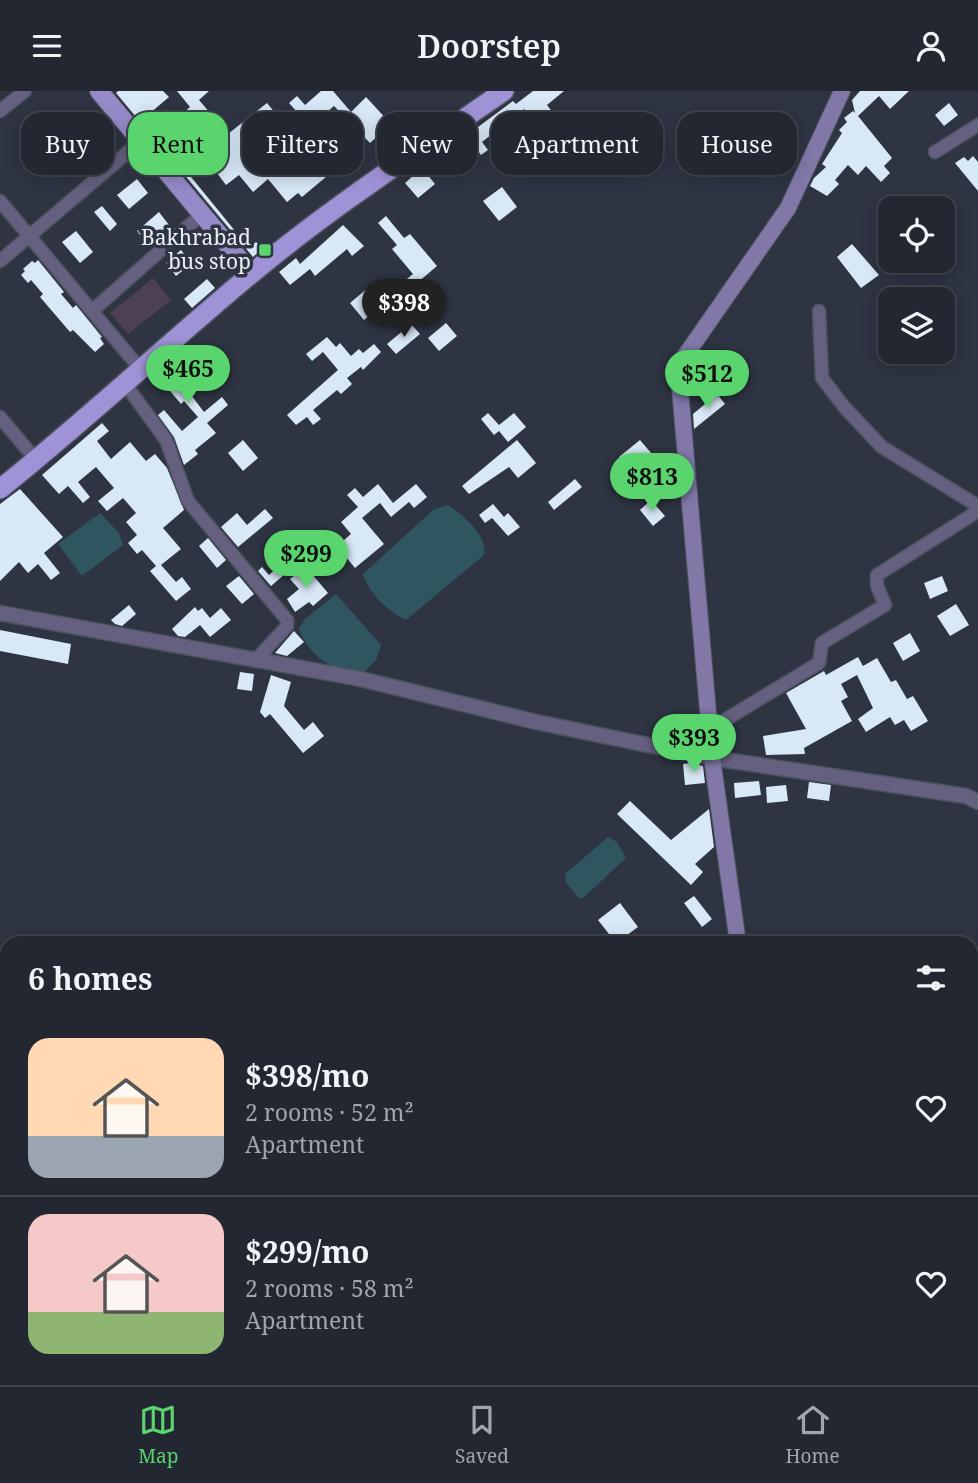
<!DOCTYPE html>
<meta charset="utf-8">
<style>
body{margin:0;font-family:"Noto Serif",serif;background:#2e333e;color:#f1f3f6;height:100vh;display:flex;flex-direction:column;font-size:26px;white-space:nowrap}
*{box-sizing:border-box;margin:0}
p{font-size:23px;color:#a2a5ac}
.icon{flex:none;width:38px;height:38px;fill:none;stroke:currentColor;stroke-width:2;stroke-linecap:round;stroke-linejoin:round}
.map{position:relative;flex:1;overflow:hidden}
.details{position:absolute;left:0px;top:845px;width:978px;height:450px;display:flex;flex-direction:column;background:#222732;border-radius:21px 21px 0 0;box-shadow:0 4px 18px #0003,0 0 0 2px #3f444d}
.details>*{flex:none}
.hud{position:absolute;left:21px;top:21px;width:936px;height:63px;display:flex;gap:14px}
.controls{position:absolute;left:878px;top:105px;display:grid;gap:14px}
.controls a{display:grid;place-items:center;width:77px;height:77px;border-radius:14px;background:#222732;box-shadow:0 4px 18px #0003,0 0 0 2px #3f444d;font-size:35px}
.price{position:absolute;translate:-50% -60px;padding:0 16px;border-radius:24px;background:#5ad56e;color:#111;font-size:23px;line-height:46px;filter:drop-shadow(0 2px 4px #0008)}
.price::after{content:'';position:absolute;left:50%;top:42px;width:21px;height:16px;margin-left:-10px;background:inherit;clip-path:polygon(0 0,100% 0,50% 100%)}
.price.active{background:#222;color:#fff}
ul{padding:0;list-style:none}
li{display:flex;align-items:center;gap:21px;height:175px;padding:0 28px}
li+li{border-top:2px solid #3f444d}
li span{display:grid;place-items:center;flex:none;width:196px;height:140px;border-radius:21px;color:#555}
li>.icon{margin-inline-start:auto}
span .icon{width:84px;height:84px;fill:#fffc;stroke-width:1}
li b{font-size:30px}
h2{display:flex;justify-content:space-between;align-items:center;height:84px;padding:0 28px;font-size:30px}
.tag{padding:0 24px;border-radius:21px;background:#222732;box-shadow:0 4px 18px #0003,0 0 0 2px #3f444d;font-size:24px;line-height:63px}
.tag.active{background:#5ad56e;color:#111}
header{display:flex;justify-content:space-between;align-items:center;height:91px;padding:0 28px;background:#222732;font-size:32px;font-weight:600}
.tab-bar{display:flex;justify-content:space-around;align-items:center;height:98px;border-top:2px solid #3f444d;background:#222732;font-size:19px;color:#a2a5ac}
.tab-bar a{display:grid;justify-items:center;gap:4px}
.tab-bar .active{color:#5ad56e}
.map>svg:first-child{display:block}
</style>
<header><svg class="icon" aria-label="menu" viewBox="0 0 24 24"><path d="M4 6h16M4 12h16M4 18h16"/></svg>Doorstep<svg class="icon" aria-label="person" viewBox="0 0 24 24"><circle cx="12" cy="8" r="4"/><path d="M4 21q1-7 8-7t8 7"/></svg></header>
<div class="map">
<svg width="978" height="1294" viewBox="0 0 978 1294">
<rect width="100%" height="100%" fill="#2e3442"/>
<!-- green -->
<path fill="#4e4053" d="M153 187 171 209 128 243 110 222Z"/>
<!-- water -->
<path fill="#2f5561" d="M447 414C461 422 489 445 484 464L406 529C389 521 368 502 363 483L433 419Z
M100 422 119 442 123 454 82 485 58 453Z
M336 503 381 554 376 569 365 580C333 583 310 566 299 538L304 529Z
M608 746 617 751 626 767 583 807H579L566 792 565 783Z"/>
<!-- building -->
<path fill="#d8e8f6" d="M118 0H163L169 6 149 23 163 39 190 16 177 0H209L199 9 228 43 267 12 276 23 240 53 256 72 273 57 294 82 306 71 309 75 325 62 308 42 301 48 287 31 298 22 289 12 297 5 305 14 321 0H333L351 21 366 6 391 33 370 52 334 15 321 26 351 65 302 106 298 102 287 111 268 88 253 101 239 84 226 94 205 66 187 81 249 157 256 151 262 158 253 166 116 2Z
M533 0H564L547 14 577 53 561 65 524 18 482 51 488 59 481 64 476 57 458 71 450 60 468 47 466 45 513 10 516 13Z
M860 0H909L890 18 879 5 858 25 892 67 884 75 890 82 881 91 866 75 858 84 848 74 835 89 839 93 827 105 810 95 814 87 826 76 822 73 842 42 839 39 847 31 844 27 853 20 855 22 852 9Z
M949 12 958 24 944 35 935 24Z
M612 32 623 46 605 59 594 45Z
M85 39 99 56 84 68 81 65 56 86 45 73Z
M973 65 978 71V100L955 72 964 66 968 70Z
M422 77 435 93 418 107 405 92Z
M137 88 148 102 129 118 117 104Z
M502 96 517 116 499 130 483 110Z
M102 115 117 133 110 140 94 121Z
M159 121 172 138 151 157 137 140Z
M386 125 404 147 410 143 437 175 417 192 421 197 413 204 402 192 413 183 392 158 397 154 378 132Z
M343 134 364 155 352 165 347 158 315 185 310 178 290 194 279 181 296 167 300 173Z
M76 140 93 161 80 172 62 151Z
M852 153 879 184 861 197 837 166Z
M181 159 192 172 176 185 166 172Z
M38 169 64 201 61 203 73 217 76 214 102 246 100 247 104 253 95 261 73 239 70 241 40 206 43 203 31 189 28 192 21 184 25 180 23 178 32 170 35 172Z
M207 188 215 197 192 217 184 208Z
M375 191 389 207 364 229 350 212Z
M446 232 457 245 439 260 428 247Z
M411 233 420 243 396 263 387 253Z
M327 246 336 256 340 252 351 265 359 258 363 262 374 253 381 261 363 279 361 276 347 287 352 293 341 303 337 299 313 319 321 328 313 334 307 326 296 334 287 324 338 279 323 261 312 270 306 263Z
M186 260 207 284 188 300 204 321 222 306 228 314 207 332 216 342 195 359 198 363 184 374 174 346 158 324 164 319 182 340 198 326 184 310 181 313 155 282Z
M717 303 725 313 694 338 693 323Z
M488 322 499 334 514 322 526 336 508 351 499 340 494 344 481 328Z
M102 332 109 340 97 350 111 368 130 351 146 370 155 363 167 377 184 419 163 437 181 458 161 474 176 491 182 486 191 498 176 510 150 480 156 475 142 459 137 463 128 452 137 444 126 431 136 422 123 407 107 420 98 410 114 397 96 376 78 391 90 406 83 412 68 395 59 403 42 384Z
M243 349 258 367 243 380 228 362Z
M517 349 536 372 518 387 509 376 469 403 462 395Z
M640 349 663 376 642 394 619 366Z
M575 388 582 396 554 419 548 411Z
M378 393 393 412 416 393 427 406 414 417 409 411 391 426 380 412 362 427 384 453 355 477 337 455 351 443 341 431 358 416 347 404 355 397 363 406Z
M20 398 63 446 44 462 60 482 51 489 38 473 28 482 19 471 0 490V413Z
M651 409 665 425 653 435 640 419Z
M493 413 504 426 508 422 520 436 508 445 492 427 485 432 479 424Z
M265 418 273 427 238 456 221 436 237 422 247 434Z
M208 447 226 469 217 477 199 455Z
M279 475 285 483 271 495 258 480 262 476 269 484Z
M306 476 328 502 313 515 309 511 295 521 287 508 299 498 290 488Z
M239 485 254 503 242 513 226 495Z
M942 485 948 500 930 508 924 492Z
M956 513 969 534 950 545 937 525Z
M129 514 136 523 122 535 115 533 111 529Z
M195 516 198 520 202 517 210 527 221 517 231 529 210 546 200 534 185 546 178 545 172 538Z
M0 539 71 553 68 573 0 560Z
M294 540 304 551 287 565 275 562Z
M910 542 920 560 903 570 893 552Z
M858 566 863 575 877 567 891 591 896 589 907 608 913 605 928 630 911 640 904 629 895 634 890 626 866 641 858 628 873 617 857 584 841 593 848 606 841 610 852 630 804 657 805 663 766 664 763 645 806 638 786 602 824 580 826 584Z
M240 581 254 583 252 600 237 598Z
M271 584 291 591 284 615 304 639 313 631 324 645 303 662 270 623 265 627 260 621Z
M692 625H698L700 648 682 650 680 626Z
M690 672 703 675 705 692 685 694 683 673Z
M759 690 761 704 735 707 734 692Z
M809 691 831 694 829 710 807 707Z
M786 694 788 710 767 712 766 696Z
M630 710 671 749 709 718 714 756 695 773 703 781 691 794 617 723Z
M694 805 712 828 702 836 684 812Z
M620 812 638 836 616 852 598 829Z"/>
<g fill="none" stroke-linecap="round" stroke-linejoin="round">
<!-- minor casing -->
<g stroke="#4c525f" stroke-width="15">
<path id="minor" d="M0 20 25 0
M935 61 978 34
M0 110 142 280
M0 170 141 50
M92 220 202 123
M819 220 822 287 845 317 882 356 978 415
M126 294 166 349 188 410 287 529V535L255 570
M0 326 36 369
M710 638 819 572 822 552 885 514 877 495V484L978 420
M777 1288 781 1294
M217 1294 221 1288"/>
</g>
<!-- tertiary casing -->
<g stroke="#4c525f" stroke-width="17">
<path id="tertiary" d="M0 522 361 588 536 631 712 667 966 705 978 711"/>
</g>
<!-- secondary casing -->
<g stroke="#4c525f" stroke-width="18">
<path id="secondary" d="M738 852 712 667 678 275 788 117 842 0
M732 1288V1294"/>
</g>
<!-- primary casing -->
<g stroke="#4c525f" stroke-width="20">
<path id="primary" d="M99 0 252 183"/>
</g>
<!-- trunk casing -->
<g stroke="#4c525f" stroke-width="22">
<path id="trunk" d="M0 398C86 329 166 254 250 184 330 117 418 60 504 0"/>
</g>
<!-- minor -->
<use href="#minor" stroke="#65607f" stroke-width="12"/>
<!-- tertiary -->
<use href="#tertiary" stroke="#65607f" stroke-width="14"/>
<!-- secondary -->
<use href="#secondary" stroke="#8178a8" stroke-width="16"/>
<!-- primary -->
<use href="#primary" stroke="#968ac8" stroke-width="18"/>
<!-- trunk -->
<use href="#trunk" stroke="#a092d6" stroke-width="19"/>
</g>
<!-- markers -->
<rect fill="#5ad56e" stroke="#2e3442" stroke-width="2.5" x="258" y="152" width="14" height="14" rx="3.5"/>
<g text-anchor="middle" stroke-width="7" stroke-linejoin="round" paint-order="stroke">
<!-- poi labels -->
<g font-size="21" fill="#ebeff8" stroke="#2e3442" text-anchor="end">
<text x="251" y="154">Bakhrabad<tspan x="251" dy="24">bus stop</tspan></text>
</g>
</g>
</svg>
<div class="controls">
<a><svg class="icon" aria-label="locate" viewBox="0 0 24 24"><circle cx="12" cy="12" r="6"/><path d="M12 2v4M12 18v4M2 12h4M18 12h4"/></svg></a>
<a><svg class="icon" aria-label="layers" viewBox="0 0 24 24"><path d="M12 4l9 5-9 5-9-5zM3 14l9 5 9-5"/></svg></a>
</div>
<b class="price active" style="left:404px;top:248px">$398</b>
<b class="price" style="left:188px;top:314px">$465</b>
<b class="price" style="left:707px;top:319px">$512</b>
<b class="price" style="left:652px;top:422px">$813</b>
<b class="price" style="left:306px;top:499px">$299</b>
<b class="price" style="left:694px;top:683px">$393</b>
<div class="hud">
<a class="tag">Buy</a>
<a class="tag active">Rent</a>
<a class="tag">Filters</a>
<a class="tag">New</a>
<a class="tag">Apartment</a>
<a class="tag">House</a>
</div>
<section class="details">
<h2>6 homes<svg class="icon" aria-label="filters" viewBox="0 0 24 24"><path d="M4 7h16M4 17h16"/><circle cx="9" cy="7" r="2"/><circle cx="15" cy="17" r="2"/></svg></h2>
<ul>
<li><span style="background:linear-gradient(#ffd9b3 70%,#9aa5b1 0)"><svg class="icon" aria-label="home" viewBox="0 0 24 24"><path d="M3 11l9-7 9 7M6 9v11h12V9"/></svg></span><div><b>$398/mo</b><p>2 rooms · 52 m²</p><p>Apartment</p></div><svg class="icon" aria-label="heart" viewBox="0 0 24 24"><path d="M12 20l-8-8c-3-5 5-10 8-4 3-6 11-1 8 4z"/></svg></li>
<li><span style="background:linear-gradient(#f6c9c9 70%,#8fb573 0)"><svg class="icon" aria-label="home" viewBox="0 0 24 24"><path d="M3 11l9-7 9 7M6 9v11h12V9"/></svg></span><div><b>$299/mo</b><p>2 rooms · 58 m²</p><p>Apartment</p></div><svg class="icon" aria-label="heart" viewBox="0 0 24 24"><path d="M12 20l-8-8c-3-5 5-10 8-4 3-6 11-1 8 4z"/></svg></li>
</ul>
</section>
</div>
<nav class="tab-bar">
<a class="active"><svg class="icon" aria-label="map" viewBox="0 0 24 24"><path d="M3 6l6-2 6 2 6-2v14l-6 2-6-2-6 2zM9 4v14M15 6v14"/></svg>Map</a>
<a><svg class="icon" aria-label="saved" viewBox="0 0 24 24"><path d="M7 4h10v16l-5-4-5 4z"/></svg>Saved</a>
<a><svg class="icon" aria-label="home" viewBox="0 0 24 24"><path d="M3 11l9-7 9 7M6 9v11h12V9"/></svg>Home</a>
</nav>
